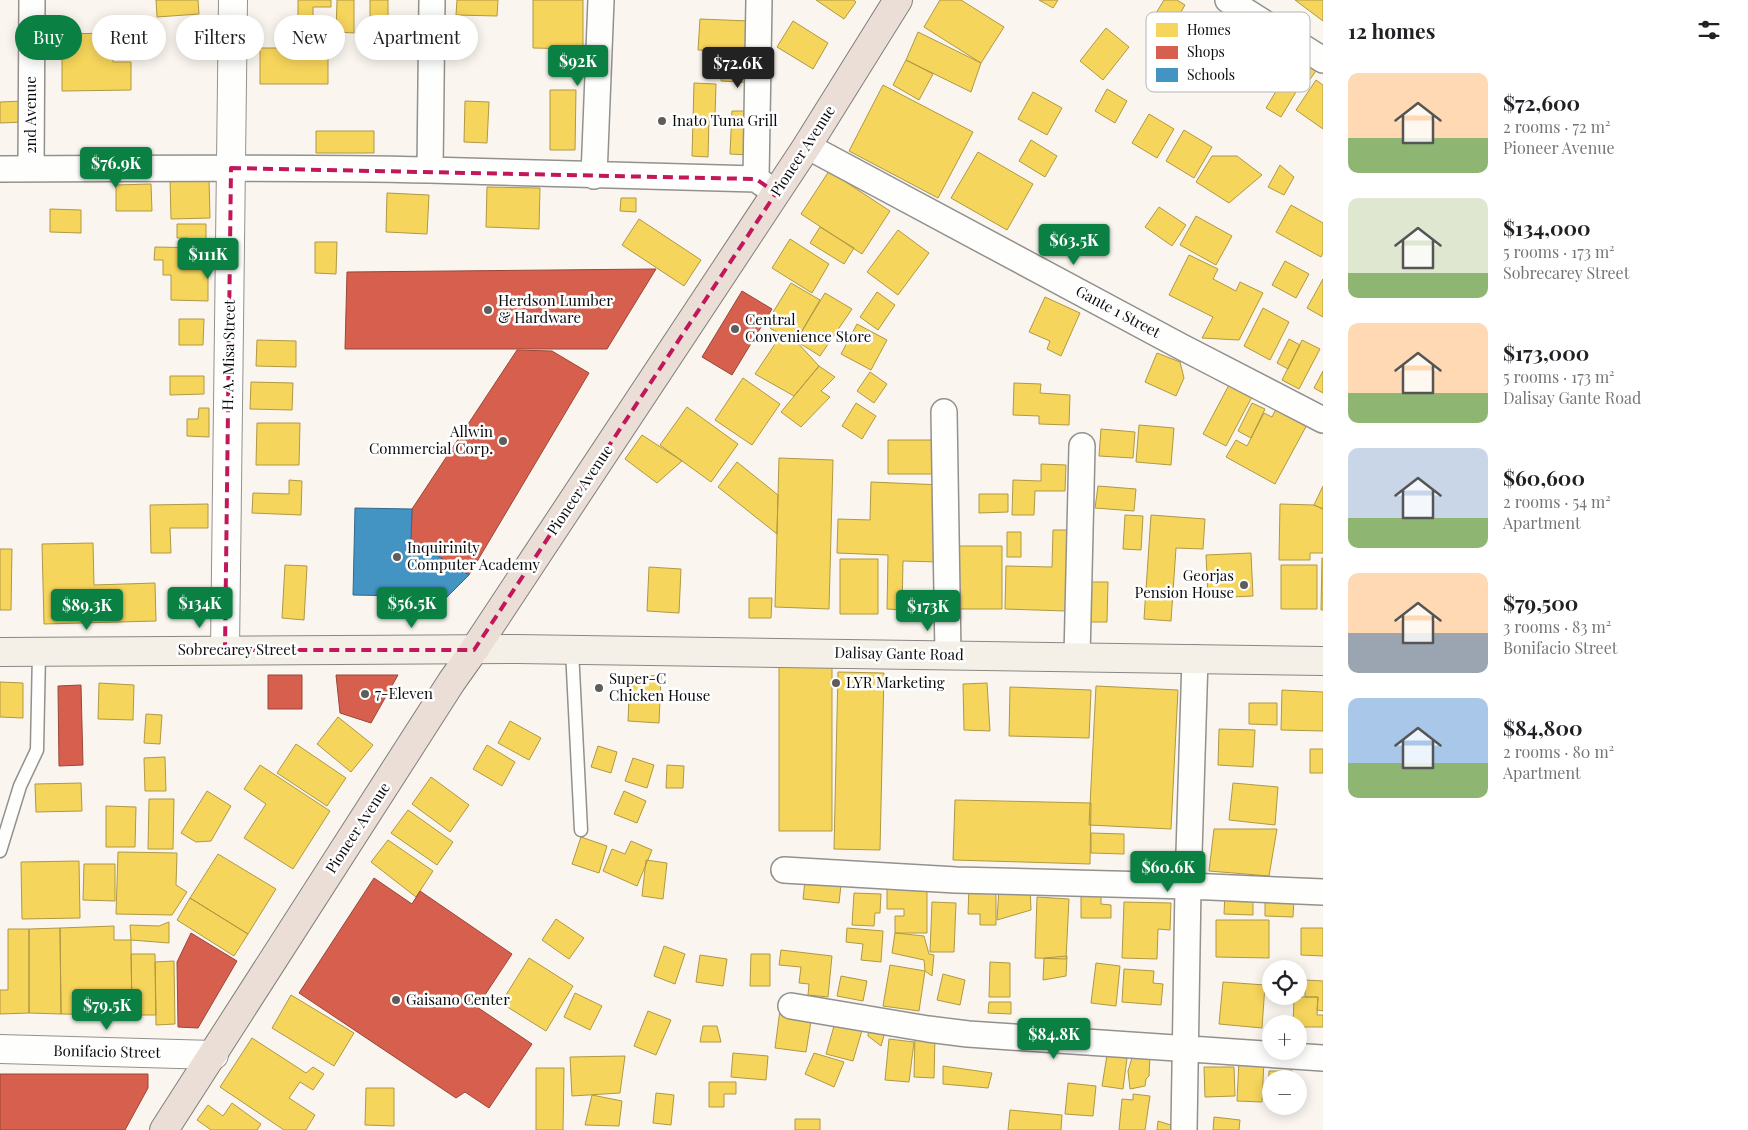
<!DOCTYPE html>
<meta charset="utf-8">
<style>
body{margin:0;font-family:"Playfair Display",serif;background:#f2f2f2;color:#202124;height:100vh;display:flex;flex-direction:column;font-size:19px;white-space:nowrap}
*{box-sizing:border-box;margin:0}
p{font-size:16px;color:#757577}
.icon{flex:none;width:28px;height:28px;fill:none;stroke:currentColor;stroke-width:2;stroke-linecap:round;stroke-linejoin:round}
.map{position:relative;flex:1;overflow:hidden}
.panel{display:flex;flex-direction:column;background:#fff;width:425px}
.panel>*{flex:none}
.banner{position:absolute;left:15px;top:15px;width:475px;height:45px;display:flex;gap:10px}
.controls{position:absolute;left:1262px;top:960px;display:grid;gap:10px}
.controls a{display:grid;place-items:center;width:45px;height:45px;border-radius:50%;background:#fff;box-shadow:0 2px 12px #0003;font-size:25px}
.price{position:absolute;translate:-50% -42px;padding:0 11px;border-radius:5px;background:#0b8043;color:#fff;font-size:16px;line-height:32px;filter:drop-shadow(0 1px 2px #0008)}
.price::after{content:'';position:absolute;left:50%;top:30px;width:15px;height:11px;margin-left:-8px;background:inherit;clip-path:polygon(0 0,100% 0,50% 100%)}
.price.on{background:#222;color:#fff}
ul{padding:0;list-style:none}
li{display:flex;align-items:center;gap:15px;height:125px;padding:0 25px}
li span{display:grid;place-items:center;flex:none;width:140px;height:100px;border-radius:10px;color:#555}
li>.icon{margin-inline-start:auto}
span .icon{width:60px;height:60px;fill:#fffc;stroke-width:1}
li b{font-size:21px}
h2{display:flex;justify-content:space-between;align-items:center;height:60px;padding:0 25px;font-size:21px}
.pill{padding:0 18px;border-radius:22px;background:#fff;box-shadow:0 2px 12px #0003;font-size:18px;line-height:45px}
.pill.on{background:#0b8043;color:#fff}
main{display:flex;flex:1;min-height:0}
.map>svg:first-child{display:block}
</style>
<main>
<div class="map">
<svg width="1323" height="1130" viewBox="0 0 1323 1130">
<rect width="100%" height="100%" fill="#faf6ef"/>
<!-- homes -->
<path fill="#f6d55c" stroke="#b09844" d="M156 0H198L199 14 157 17Z
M298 0H331V7H313V24H298Z
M337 0H354V33L336 32Z
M370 0H388V21H370Z
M457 0H498L497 16 456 15Z
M533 0H583V49L533 48Z
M816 0H854L856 2 844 19Z
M940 0H961L1004 27 981 63 924 27Z
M1039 0H1058L1053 8Z
M1164 0H1177L1185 5 1171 29 1153 18Z
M1295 0H1323V21Z
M700 19 749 21 748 53 698 50Z
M793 21 828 43 813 69 777 47Z
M1106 28 1129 47 1103 80 1080 61Z
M918 32 981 63 971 92 906 60Z
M112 33 113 62H131V90L62 91V34Z
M260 48H328V84H260Z
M722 53 757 55 756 83 721 81Z
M1302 56 1318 68 1301 92 1284 80Z
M906 60 933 74 919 100 893 85Z
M1316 80 1323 85V129L1296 110Z
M694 83 716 84 715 118H709L708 157 692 156Z
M1281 83 1296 92 1281 117 1266 108Z
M883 85 973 132 938 198 849 151Z
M1107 89 1127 101 1115 123 1095 111Z
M550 90H576L575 150H550Z
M1033 92 1062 108 1047 135 1018 119Z
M24 101V122L0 123V102Z
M465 101 489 102 487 143 464 142Z
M732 111H753L751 155 730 154Z
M1149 114 1174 129 1157 158 1132 143Z
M1184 130 1212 147 1194 178 1166 161Z
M316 131H374V153H316Z
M1031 140 1057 156 1045 177 1019 161Z
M978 152 1033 184 1007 230 951 198Z
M1212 156H1237L1262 175 1229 203 1196 182Z
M1280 165 1294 177 1284 195 1268 187Z
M829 171 890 211 862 254 801 214Z
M209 179 210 218 171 219 170 180Z
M151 184 152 211H116V185Z
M487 187 540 188 539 229 486 227Z
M387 193 429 195 427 234 386 232Z
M621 198H636V212L620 211Z
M1291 205 1323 223V253L1321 257 1276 232Z
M1159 207 1186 225 1172 246 1145 227Z
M50 209 81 210V233L50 232Z
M1196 216 1232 236 1216 265 1180 245Z
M639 219 701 260 684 286 622 245Z
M177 224H206V246H188V238H177Z
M820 227 854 248 844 264 810 243Z
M898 230 929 253 898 295 867 272Z
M790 239 829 264 812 293 772 268Z
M315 242H337L336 274 315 273Z
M155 247 208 248V301L171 300V275H163V260H154Z
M1189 255 1218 269 1213 279 1236 291 1240 282 1263 293 1239 340 1202 338 1213 317 1169 295Z
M1285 261 1309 274 1296 298 1272 285Z
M1323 279V317L1307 308Z
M791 283 820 300 796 341 771 329 767 322Z
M877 292 895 305 878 330 860 317Z
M825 293 852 309 820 356 796 341Z
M1045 297 1080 313 1061 356 1047 349 1050 341 1029 332Z
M1263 308 1289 322 1270 360 1244 346Z
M179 319H204L203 345H179Z
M857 324 887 340 871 370 841 354Z
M779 338 796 341 819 366 794 396 755 374Z
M1289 339 1300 345 1288 369 1277 363Z
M257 340 296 341V367L256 366Z
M1302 340 1320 349 1299 389 1282 380Z
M1157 353 1180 362 1184 378 1176 396 1145 382Z
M819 366 835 377 821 391 830 397 801 427 781 412Z
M1323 371V393L1314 388Z
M870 372 887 384 874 403 857 391Z
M170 376H204V394L170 395Z
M743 378 780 404 752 445 715 420Z
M251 382 293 383 292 410 250 409Z
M1014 383 1041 384 1040 393 1070 395 1069 425 1039 424V416L1013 415Z
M1230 383 1253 395 1226 446 1203 434Z
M856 403 876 416 862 439 842 426Z
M1252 403 1265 409 1251 438 1238 431Z
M1278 405 1309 421 1275 484 1226 457 1236 440 1247 446 1264 413 1272 417Z
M687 407 738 444 711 482 660 445Z
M199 408H209V437L187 436V419H198Z
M257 423H300L299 465H256Z
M1139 425 1174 428 1171 465 1136 462Z
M1101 429 1135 432 1133 458 1099 456Z
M642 435 682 461 657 483 625 459Z
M888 440H935V474H888Z
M779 458 833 460 829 609 775 607Z
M737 462 778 495 777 534 718 487Z
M1041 464 1066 465 1065 491H1035L1034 515H1012L1013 480 1041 481Z
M289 480 302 481 301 515 252 513 253 493 289 494Z
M871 482 942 485 939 562 903 561 902 610 887 609 888 555 837 553 838 519 870 520Z
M1098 486 1136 489 1134 511 1095 508Z
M1323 486V509L1314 505Z
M979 494H1008V512L979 513Z
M208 504V528H170L171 553H151L150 505Z
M1280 504 1314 505 1323 509V553H1310V560H1279Z
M1125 515 1143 516 1141 550 1123 549Z
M1151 515 1205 519 1203 549 1176 548 1171 621 1144 619Z
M1053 530H1068L1066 611 1005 609 1006 566 1052 567Z
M1007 532H1021V557H1007Z
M93 543 94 585 155 583 156 621 44 624 42 544Z
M956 546H1002V609H956Z
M0 549H12L11 610H0Z
M1251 553 1253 596 1208 598 1206 555Z
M1322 558H1323V610H1321Z
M840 559H878V614H840Z
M285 565 307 566 304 620 282 618Z
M1281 565H1317V609H1281Z
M649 567 681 569 679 613 647 611Z
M1088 582H1108L1107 622H1088Z
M749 598H772L771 618H749Z
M779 665H832V831H779Z
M838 672 884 673 880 850 834 849Z
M630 675 661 676 659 723 628 721Z
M0 682 23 683V718L0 717Z
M99 683 134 685 133 720 98 719Z
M987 683 990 731 964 730 963 684Z
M1096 686 1178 690 1171 829 1089 825Z
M1010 687 1091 690 1089 738 1009 736Z
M1282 690 1323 692V731L1281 730Z
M1249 703H1277V725L1249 724Z
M146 714 162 715 160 744 144 743Z
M338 717 373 745 351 772 317 744Z
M510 721 541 738 529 760 498 743Z
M1219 729 1255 730 1253 767 1218 765Z
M296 744 346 778 327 806 277 773Z
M487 745 515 762 502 786 473 769Z
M598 746 617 752 611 773 591 767Z
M1310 749H1323V773H1310Z
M165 757 166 791H145L144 758Z
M633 758 654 765 647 788 625 781Z
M260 765 330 811 293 869 244 838 266 804 244 789Z
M667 765 684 766 683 788H666Z
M431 777 469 805 450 832 412 804Z
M81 783 82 811 36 812 35 784Z
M1233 783 1278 787 1275 825 1229 820Z
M207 791 231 806 211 841 196 842 181 833Z
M624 791 646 801 637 823 614 814Z
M149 799H174L173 849H148Z
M955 800 1091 803 1090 864 953 860Z
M106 806 136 807 135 847H106Z
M408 810 453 842 437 865 391 833Z
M1214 829H1277L1269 876 1209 871Z
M1091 833 1124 834V854L1091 853Z
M581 837 607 846 599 873 572 864Z
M388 840 433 871 416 897 371 862Z
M631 841 652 850 637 886 603 871 612 849 625 854Z
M118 852 177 853 176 885 187 892 172 915 116 914Z
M218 854 276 889 248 934 190 898Z
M646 860 667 863 663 899 642 896Z
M79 861 80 918 22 919 21 862Z
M84 864H115V901L83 900Z
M805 881 841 885 839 903 803 899Z
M887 887H927V933H895V916H904V909H887Z
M969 887H996V925H980V914H968Z
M1030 887 1031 910 997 920 999 888Z
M854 893 881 894 880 913H875L874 926 852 925Z
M1225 893 1253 894V915L1224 914Z
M1081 896H1101V904L1111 905V918H1081Z
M1037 897 1069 899 1066 959 1035 958Z
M1265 897 1294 899 1293 917 1265 916Z
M190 898 248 934 234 956 177 920Z
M932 902 956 903 954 952H930Z
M1124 902 1171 903 1170 930 1158 929 1157 959 1122 958Z
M556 919 584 938 569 959 542 940Z
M1216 920H1269V958L1216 957Z
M169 922V943L131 940 130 925 159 926Z
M114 926V940H131L132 1015 61 1014 60 928Z
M60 928 61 1014 29 1013V929Z
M847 928 883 931 881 962 861 960 863 944 846 942Z
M1301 928H1323V956L1301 955Z
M8 929H29V1013L0 1014V990H8Z
M895 933 924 936 929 954 934 955 932 976 925 971 924 960 892 953Z
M664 946 685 954 675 984 654 976Z
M781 950 832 956 828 997 808 995 809 984 799 983 801 967 779 965Z
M131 954H155L156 1015H132Z
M751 954H770V986H750Z
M700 955 727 959 723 986 696 982Z
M1067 956 1066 976 1043 980 1044 958Z
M529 958 573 986 546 1031 501 1003Z
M174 961 175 1024 156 1025 155 962Z
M990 962 1010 963V997H989Z
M1096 963 1120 966 1116 1006 1091 1003Z
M890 965 925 971 919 1011 883 1006Z
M1124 969 1154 971 1153 983 1163 984 1161 1005 1122 1002Z
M943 974 965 980 960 1005 937 1000Z
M841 976 867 981 863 1001 837 996Z
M1305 980 1323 981V1011L1317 1010 1318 997H1305Z
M1223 982 1265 985 1262 1028 1219 1024Z
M575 993 602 1006 590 1030 564 1017Z
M291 995 354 1033 334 1066 272 1028Z
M1294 997H1318L1317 1015H1323V1027H1299V1024H1293Z
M989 1002H1011V1014L988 1013Z
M780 1010 812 1015 806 1052 775 1048Z
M648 1011 671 1020 656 1055 634 1046Z
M836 1019 863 1027 853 1061 826 1054Z
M869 1025 885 1032 881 1046 868 1036Z
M703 1026H717L721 1042H700Z
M915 1035 935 1036 934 1078 914 1077Z
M252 1038 306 1073 313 1067 324 1074 313 1090 300 1082 289 1098 315 1115 306 1130H284L220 1087Z
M889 1039 914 1042 909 1082 885 1080Z
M733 1053 768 1056 766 1080 731 1077Z
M814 1053 844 1062 834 1087 805 1074Z
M1107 1055 1127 1058 1123 1089 1102 1086Z
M625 1056 620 1093 572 1096 570 1057Z
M1150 1056 1149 1076 1146 1079 1145 1086 1130 1089 1128 1071 1132 1058Z
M1239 1060 1264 1061 1262 1102 1237 1101Z
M943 1066 992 1073 988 1088 943 1084Z
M1204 1067H1234L1235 1096 1205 1097Z
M536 1068H564L563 1130H536Z
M1269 1071H1292V1079H1271V1101H1268Z
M709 1082H736V1094H724V1107H709Z
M1068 1083 1096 1086 1093 1116 1065 1114Z
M366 1088H394V1126L365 1125Z
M656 1093 674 1095 671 1125 653 1123Z
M1133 1094 1150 1096 1145 1130H1119L1122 1099 1133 1100Z
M592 1095 622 1101 619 1126 585 1125Z
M232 1103 261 1124 257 1130H211L197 1120 208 1105 223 1116Z
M1010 1110 1062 1115 1061 1130H1008Z
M1214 1117 1240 1120 1239 1130H1213Z
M795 1119H820V1130H795Z
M1158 1121 1174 1126 1173 1130H1157Z"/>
<!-- shops -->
<path fill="#d6604d" stroke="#994639" d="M656 269 607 349H345L347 272Z
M742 291 772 309 732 375 702 357Z
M517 350 552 351 589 373 469 575 411 540 412 509Z
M268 675H302V709H268Z
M336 675H398L371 723 340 713Z
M81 685 83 765 59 766 58 686Z
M374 878 412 904 420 891 512 954 477 1007 532 1044 489 1108 465 1092 456 1098 299 993Z
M191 933 237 961 198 1028 178 1027 177 962Z
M0 1074H148V1088L125 1130H0Z"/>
<!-- schools -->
<path fill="#4393c3" stroke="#326a8c" d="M355 508 412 509 411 540 469 575 447 597 353 595Z"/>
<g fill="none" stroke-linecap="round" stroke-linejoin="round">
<!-- service casing -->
<g stroke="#93918e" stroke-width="15">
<path id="service" d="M572 650 581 830
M0 851 20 786 37 750 39 653"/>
</g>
<!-- minor casing -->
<g stroke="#93918e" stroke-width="28">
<path id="minor" d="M1228 0 1323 60
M807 146 1180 346 1323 420
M0 169C143 168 286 167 429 170 538 172 647 177 756 179L776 193
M31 169 32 0
M430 170 432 0
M594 176 601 0
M756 179 759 0
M944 412 948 655
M1077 657 1082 446
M784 870 956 880 1188 886 1323 892
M791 1006 928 1029 968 1034 1323 1058
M1184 1130 1188 886 1195 658"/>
</g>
<!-- tertiary casing -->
<g stroke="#93918e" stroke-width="30">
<path id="tertiary" d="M225 650 233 0
M0 1049 214 1055"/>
</g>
<!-- secondary casing -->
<g stroke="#898784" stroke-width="30">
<path id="secondary" d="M0 652 516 649 1323 661"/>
</g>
<!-- trunk casing -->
<g stroke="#807e7b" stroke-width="30">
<path id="trunk" d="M164 1130 452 681 474 650 807 146 898 0"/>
</g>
<!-- service -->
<use href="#service" stroke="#fefefd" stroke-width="12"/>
<!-- minor -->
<use href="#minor" stroke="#fefefd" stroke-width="25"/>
<!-- tertiary -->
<use href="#tertiary" stroke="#fefefd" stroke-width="28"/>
<!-- secondary -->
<use href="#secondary" stroke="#f4f0e8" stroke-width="28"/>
<!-- trunk -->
<use href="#trunk" stroke="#eaded6" stroke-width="28"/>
</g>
<!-- marked area -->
<path fill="none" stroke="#c2185b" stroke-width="4" stroke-dasharray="10 6" stroke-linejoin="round" d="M231 168 756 179 776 193 474 650H225Z"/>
<!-- markers -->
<g fill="#5f5d5b" stroke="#fff" stroke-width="2">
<circle cx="662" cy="121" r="5"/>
<circle cx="488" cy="310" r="5"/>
<circle cx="735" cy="329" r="5"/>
<circle cx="503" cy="441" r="5"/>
<circle cx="397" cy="557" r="5"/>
<circle cx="1244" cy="585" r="5"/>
<circle cx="836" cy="683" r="5"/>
<circle cx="599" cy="688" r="5"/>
<circle cx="365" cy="694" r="5"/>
<circle cx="396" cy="1000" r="5"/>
</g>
<g text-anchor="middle" stroke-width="5" stroke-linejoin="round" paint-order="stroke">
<!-- street labels -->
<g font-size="15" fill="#0b0b0b" stroke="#fff">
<text transform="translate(31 115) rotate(-90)" y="5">2nd Avenue</text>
<text transform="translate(803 151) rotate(-57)" y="5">Pioneer Avenue</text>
<text transform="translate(1118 312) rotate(28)" y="5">Gante 1 Street</text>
<text transform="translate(229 355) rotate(-89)" y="5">H. A. Misa Street</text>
<text transform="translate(580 490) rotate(-56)" y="5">Pioneer Avenue</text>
<text x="237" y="655">Sobrecarey Street</text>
<text transform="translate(899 654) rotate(1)" y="5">Dalisay Gante Road</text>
<text transform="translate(358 828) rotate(-57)" y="5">Pioneer Avenue</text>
<text transform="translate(107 1052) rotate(1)" y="5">Bonifacio Street</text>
</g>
<!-- poi labels -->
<g font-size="15" fill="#0b0b0b" stroke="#fff" text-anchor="start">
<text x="672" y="126">Inato Tuna Grill</text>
<text x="498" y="306">Herdson Lumber<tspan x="498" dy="17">&amp; Hardware</tspan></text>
<text x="745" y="325">Central<tspan x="745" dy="17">Convenience Store</tspan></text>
<text x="493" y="437" text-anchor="end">Allwin<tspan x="493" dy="17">Commercial Corp.</tspan></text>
<text x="407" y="553">Inquirinity<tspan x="407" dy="17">Computer Academy</tspan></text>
<text x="1234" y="581" text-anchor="end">Georjas<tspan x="1234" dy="17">Pension House</tspan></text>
<text x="609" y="684">Super-C<tspan x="609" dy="17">Chicken House</tspan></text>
<text x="846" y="688">LYR Marketing</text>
<text x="375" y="699">7-Eleven</text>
<text x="406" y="1005">Gaisano Center</text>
</g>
</g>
<!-- legend -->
<rect x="1146" y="12" width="164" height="80" rx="8" fill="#fff" stroke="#b6b6b6" stroke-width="1"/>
<rect x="1156" y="23" width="22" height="14" fill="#f6d55c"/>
<rect x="1156" y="46" width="22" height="13" fill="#d6604d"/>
<rect x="1156" y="68" width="22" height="14" fill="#4393c3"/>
<g font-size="14" fill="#0b0b0b">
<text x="1187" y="35">Homes</text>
<text x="1187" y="57">Shops</text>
<text x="1187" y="80">Schools</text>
</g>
</svg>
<div class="controls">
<a><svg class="icon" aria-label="locate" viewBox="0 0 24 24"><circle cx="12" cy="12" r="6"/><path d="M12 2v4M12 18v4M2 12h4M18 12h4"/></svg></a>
<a>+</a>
<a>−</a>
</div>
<b class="price" style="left:578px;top:87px">$92K</b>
<b class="price on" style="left:738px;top:89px">$72.6K</b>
<b class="price" style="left:116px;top:189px">$76.9K</b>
<b class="price" style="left:1074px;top:266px">$63.5K</b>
<b class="price" style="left:208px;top:280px">$111K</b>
<b class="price" style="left:200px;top:629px">$134K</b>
<b class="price" style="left:412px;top:629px">$56.5K</b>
<b class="price" style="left:87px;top:631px">$89.3K</b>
<b class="price" style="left:928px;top:632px">$173K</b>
<b class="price" style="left:1168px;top:893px">$60.6K</b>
<b class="price" style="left:107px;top:1031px">$79.5K</b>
<b class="price" style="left:1054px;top:1060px">$84.8K</b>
<div class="banner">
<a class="pill on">Buy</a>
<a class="pill">Rent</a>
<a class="pill">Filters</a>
<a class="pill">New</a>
<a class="pill">Apartment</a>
</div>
</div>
<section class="panel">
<h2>12 homes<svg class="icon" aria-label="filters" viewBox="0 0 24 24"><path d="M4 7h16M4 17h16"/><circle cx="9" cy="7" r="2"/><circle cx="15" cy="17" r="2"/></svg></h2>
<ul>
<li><span style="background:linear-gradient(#ffd9b3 65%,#8fb573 0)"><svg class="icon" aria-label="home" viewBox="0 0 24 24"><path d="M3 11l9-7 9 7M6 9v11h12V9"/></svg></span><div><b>$72,600</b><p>2 rooms · 72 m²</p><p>Pioneer Avenue</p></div></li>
<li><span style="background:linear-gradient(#dfe7d0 75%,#8fb573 0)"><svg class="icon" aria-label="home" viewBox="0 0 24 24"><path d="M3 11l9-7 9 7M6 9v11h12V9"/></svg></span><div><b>$134,000</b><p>5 rooms · 173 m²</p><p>Sobrecarey Street</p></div></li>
<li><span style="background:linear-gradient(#ffd9b3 70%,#8fb573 0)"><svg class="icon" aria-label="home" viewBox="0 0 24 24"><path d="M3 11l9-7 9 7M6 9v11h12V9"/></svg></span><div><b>$173,000</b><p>5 rooms · 173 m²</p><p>Dalisay Gante Road</p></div></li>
<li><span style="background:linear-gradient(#c9d6e8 70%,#8fb573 0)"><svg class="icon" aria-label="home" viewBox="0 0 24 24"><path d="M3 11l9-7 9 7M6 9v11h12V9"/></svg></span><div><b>$60,600</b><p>2 rooms · 54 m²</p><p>Apartment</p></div></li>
<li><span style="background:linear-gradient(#ffd9b3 60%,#9aa5b1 0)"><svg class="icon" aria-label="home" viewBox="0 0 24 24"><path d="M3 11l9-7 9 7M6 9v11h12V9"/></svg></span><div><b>$79,500</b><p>3 rooms · 83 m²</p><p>Bonifacio Street</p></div></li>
<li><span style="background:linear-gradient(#a9c7e8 65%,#8fb573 0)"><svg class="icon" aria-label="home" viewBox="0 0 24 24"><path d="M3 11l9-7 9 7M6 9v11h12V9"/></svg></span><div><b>$84,800</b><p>2 rooms · 80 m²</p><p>Apartment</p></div></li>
</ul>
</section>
</main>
